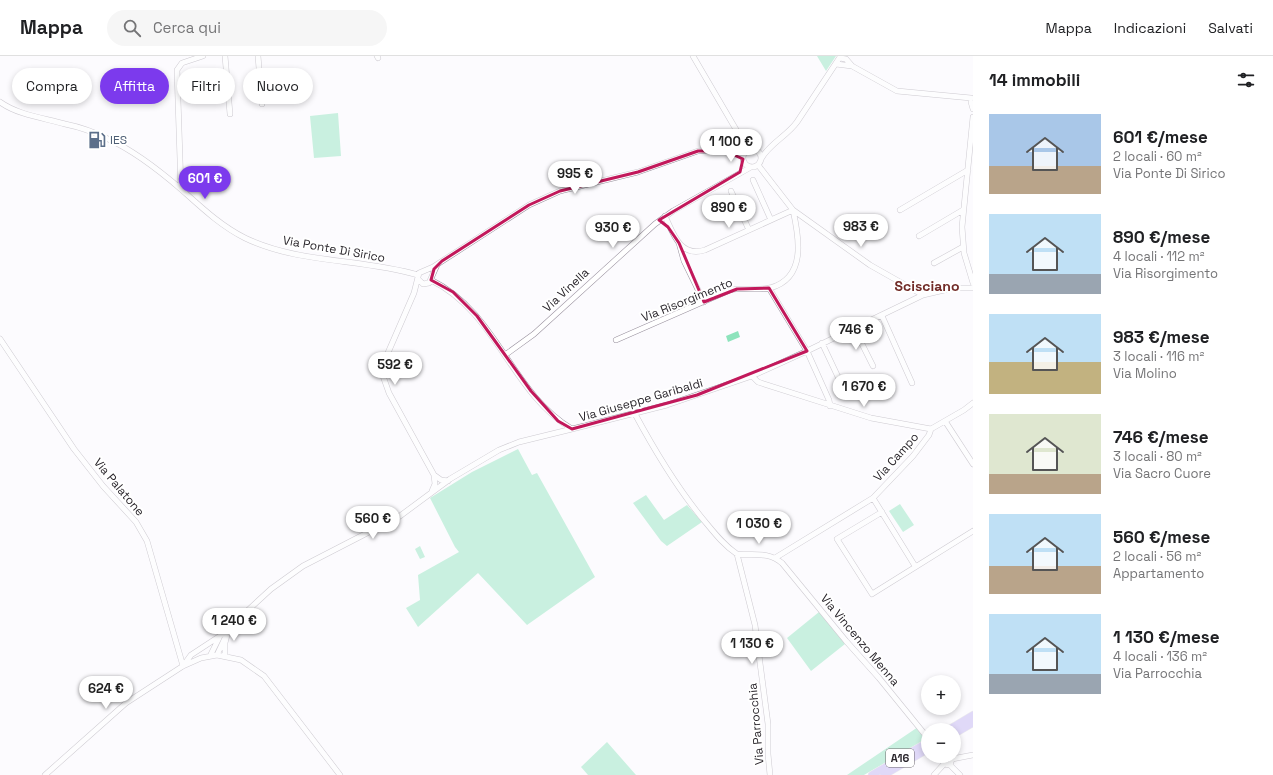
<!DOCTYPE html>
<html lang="it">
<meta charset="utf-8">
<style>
body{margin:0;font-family:"Space Grotesk",sans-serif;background:#f6f6f6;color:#202124;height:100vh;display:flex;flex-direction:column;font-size:15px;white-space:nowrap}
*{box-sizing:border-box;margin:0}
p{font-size:13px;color:#757577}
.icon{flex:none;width:22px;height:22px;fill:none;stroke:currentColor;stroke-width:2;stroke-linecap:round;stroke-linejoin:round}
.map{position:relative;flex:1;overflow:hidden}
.details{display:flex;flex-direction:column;background:#fff;width:300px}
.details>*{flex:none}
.banner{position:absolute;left:12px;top:12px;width:380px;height:36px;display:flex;gap:8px}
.tools{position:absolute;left:921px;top:619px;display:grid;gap:8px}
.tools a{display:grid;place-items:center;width:40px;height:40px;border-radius:50%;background:#fff;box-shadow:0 2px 6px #0003;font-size:20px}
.price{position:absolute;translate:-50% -34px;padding:0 9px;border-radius:14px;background:#fff;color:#222;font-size:13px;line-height:26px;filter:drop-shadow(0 1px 2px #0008)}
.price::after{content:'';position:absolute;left:50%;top:24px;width:12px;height:9px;margin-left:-6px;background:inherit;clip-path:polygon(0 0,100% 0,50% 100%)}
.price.on{background:#7c3aed;color:#fff}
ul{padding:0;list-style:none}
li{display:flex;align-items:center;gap:12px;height:100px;padding:0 16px}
li span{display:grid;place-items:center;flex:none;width:112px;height:80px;border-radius:0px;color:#555}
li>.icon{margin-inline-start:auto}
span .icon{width:48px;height:48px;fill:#fffc;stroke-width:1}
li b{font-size:17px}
h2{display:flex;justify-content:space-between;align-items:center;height:48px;padding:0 16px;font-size:17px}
.pill{padding:0 14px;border-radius:18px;background:#fff;box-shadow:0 2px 6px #0003;font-size:14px;line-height:36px}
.pill.on{background:#7c3aed;color:#fff}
header{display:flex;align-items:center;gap:24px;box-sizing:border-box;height:56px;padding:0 20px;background:#fff;border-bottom:1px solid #e0e0e0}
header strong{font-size:19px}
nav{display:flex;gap:22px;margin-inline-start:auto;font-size:14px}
.search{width:280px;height:36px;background:#f6f6f6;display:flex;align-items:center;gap:10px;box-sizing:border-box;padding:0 14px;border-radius:22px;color:#757577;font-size:15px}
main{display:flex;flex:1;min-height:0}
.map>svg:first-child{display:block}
</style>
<header>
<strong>Mappa</strong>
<div class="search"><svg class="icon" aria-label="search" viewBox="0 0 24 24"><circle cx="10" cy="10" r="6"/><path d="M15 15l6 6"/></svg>Cerca qui</div>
<nav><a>Mappa</a><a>Indicazioni</a><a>Salvati</a></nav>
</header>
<main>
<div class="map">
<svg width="973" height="719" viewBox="0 0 973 719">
<rect width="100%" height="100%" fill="#fcfbfe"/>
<!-- green -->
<path fill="#8de3bc" d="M817 0H836L826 15Z
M338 57 341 100 314 102 310 60Z
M738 275 740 281 728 286 726 280Z
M518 393 532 419 537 417 595 521 527 569 478 517 418 571 406 552 420 544 418 519 459 496 455 491 430 442 472 416Z
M646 439 664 464 687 449 702 466 667 490 661 485 633 447Z
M900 448 914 469 903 476 889 455Z
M420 490 425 501 420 503 415 493Z
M819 556 845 588 811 615 787 582Z
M918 671 926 683 864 719H847Z
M607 686 636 719H588L581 711Z"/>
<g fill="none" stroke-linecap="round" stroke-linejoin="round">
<!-- minor casing -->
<g stroke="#978f9c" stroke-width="6">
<path id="minor" d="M225 0 230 58
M258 0 262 48
M377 0 378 2
M693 0 748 94
M840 2 846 3 852 10 897 35 971 42
M836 8 852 10
M0 46C18 59 44 62 65 68 80 71 94 76 108 83 135 95 160 115 182 134 202 152 221 170 245 182 299 208 361 202 418 219
M971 46 973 53
M973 61 962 171 964 197 973 227
M743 102a9 9 0 1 1 18 0a9 9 0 1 1-18 0Z
M761 103C769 88 787 80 797 66L840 1
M758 109 793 154 870 209 923 239
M753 124 771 164
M181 133 177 14 182 7 203 0
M731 135 749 174
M900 154 968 114
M665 160C673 177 680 202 705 194L793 154
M919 180 963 154
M679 187 684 205 704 246
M934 207 963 191
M419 224 423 228 429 227 437 209
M431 224C498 257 510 336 572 373L667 349 752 320 807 295 923 239 953 232H973
M769 232 807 295 829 344 830 350
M882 260 912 327
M854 272 873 310
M0 283 74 393 103 430 136 466 147 485 183 610
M616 284 730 234C743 231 757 235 770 232 807 222 799 181 793 154
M822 287 839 323
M505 299 534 278 655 168 673 155 751 111
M752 320 758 326 871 362 931 373 964 354 973 347
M635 358C656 397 678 434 707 468 716 479 725 490 737 498 754 500 768 495 782 507L846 585 879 622 927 681
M945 365 973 408
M448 425 441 424 434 419 389 337 383 320 387 299 414 237 419 217 433 211 529 149 560 135 638 116 698 95 716 94 738 98 747 95
M432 435 435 428 434 419
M873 442 915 510
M882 456 837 483 872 538 973 475
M737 498 755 569 768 668V698L770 719
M775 502 873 442 913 400 929 379 931 373
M217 599 225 582
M210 600 219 582
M225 600V587L229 571
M183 610 191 599 220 580 271 533 303 510 400 460 450 423 499 394 519 386 572 373
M952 703 950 709 944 708 943 704 946 701 952 703 973 699
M950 709 960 719
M45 719 126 647 183 610 201 602 217 599 241 604 264 620 340 719
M934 719 944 708"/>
</g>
<!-- highway casing -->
<g stroke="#d9d8d9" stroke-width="8">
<path id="highway" d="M948 674 973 659
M954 678 973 667
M872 719 928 686
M884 719 928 693"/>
</g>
<!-- minor -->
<use href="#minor" stroke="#fff" stroke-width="5"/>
<!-- highway -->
<use href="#highway" stroke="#bfaff2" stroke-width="7"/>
</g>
<!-- marked area -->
<path d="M0 0H973V719H0ZM698 95H725L743 103 740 116 659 164 668 171 679 187 704 246 737 233 769 232 807 295 697 339 572 373 558 365 531 335 477 260 453 236 431 224 434 213 442 205 529 149 560 135 638 116Z" fill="#fcfbfe" fill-opacity=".55" fill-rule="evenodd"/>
<path fill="none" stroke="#c2185b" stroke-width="3" stroke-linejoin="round" d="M698 95H725L743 103 740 116 659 164 668 171 679 187 704 246 737 233 769 232 807 295 697 339 572 373 558 365 531 335 477 260 453 236 431 224 434 213 442 205 529 149 560 135 638 116Z"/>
<!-- icons -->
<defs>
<g id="fuel-bare" transform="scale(1.38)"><path d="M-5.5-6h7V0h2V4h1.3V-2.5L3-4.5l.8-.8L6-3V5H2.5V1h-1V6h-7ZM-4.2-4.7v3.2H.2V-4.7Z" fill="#5c6f8a" stroke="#fff" stroke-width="2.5" paint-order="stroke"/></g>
</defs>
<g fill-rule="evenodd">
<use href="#fuel-bare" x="97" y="84"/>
</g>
<g text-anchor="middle" stroke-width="4" stroke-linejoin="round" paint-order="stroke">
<!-- shield labels -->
<rect fill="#fff" stroke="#6a676b" stroke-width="1" x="886" y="693" width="28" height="18" rx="3"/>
<g font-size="11" font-weight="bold" fill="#2a262c">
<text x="900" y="706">A16</text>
</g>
<!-- service labels -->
<g font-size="12" fill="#4e5e75" stroke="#fff" text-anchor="start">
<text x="110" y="88">IES</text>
</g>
<!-- street labels -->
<g font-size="12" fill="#2a262c" stroke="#fff">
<text transform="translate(334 193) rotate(10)" y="4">Via Ponte Di Sirico</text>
<text transform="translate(566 234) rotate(-43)" y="4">Via Vinella</text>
<text transform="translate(687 244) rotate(-22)" y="4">Via Risorgimento</text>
<text transform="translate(641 344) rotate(-16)" y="4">Via Giuseppe Garibaldi</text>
<text transform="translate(896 401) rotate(-48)" y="4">Via Campo</text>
<text transform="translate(119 431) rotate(50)" y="4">Via Palatone</text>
<text transform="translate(860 584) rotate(50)" y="4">Via Vincenzo Menna</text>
<text transform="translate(756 668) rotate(-95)" y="4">Via Parrocchia</text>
</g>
<!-- quarter labels -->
<g font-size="14" font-weight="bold" fill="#712b27" stroke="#fff">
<text x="927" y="235">Scisciano</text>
</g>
</g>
</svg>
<div class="tools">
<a>+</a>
<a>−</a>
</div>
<b class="price" style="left:731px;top:107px">1 100 €</b>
<b class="price" style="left:575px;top:139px">995 €</b>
<b class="price on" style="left:205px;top:144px">601 €</b>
<b class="price" style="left:729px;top:173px">890 €</b>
<b class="price" style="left:861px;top:192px">983 €</b>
<b class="price" style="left:613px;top:193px">930 €</b>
<b class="price" style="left:856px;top:295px">746 €</b>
<b class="price" style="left:395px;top:330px">592 €</b>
<b class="price" style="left:864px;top:352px">1 670 €</b>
<b class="price" style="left:373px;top:484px">560 €</b>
<b class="price" style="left:759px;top:489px">1 030 €</b>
<b class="price" style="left:234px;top:586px">1 240 €</b>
<b class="price" style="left:752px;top:609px">1 130 €</b>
<b class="price" style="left:106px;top:654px">624 €</b>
<div class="banner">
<a class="pill">Compra</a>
<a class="pill on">Affitta</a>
<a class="pill">Filtri</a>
<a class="pill">Nuovo</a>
</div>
</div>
<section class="details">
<h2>14 immobili<svg class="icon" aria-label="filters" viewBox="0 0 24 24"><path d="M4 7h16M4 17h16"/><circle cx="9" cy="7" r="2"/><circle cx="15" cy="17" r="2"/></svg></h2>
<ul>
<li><span style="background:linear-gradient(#a9c7e8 65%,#b9a48a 0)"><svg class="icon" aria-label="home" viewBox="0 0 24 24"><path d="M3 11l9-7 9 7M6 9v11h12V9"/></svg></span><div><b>601 €/mese</b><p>2 locali · 60 m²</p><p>Via Ponte Di Sirico</p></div></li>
<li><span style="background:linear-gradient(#bfe0f5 75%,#9aa5b1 0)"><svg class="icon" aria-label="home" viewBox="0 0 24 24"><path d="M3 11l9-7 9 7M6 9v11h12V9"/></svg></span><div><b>890 €/mese</b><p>4 locali · 112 m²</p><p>Via Risorgimento</p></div></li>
<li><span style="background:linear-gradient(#bfe0f5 60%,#c2b280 0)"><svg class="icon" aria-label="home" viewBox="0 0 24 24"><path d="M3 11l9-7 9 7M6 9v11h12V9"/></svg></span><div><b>983 €/mese</b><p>3 locali · 116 m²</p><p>Via Molino</p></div></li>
<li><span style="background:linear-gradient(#dfe7d0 75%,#b9a48a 0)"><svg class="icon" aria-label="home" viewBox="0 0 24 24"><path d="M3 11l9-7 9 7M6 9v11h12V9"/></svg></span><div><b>746 €/mese</b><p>3 locali · 80 m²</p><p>Via Sacro Cuore</p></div></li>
<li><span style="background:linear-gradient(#bfe0f5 65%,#b9a48a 0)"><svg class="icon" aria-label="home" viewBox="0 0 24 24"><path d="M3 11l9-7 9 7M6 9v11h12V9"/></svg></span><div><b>560 €/mese</b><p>2 locali · 56 m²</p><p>Appartamento</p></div></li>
<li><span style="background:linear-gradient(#bfe0f5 75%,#9aa5b1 0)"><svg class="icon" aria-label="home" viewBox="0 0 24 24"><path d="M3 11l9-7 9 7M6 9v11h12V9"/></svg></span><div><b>1 130 €/mese</b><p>4 locali · 136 m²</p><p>Via Parrocchia</p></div></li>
</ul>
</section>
</main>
